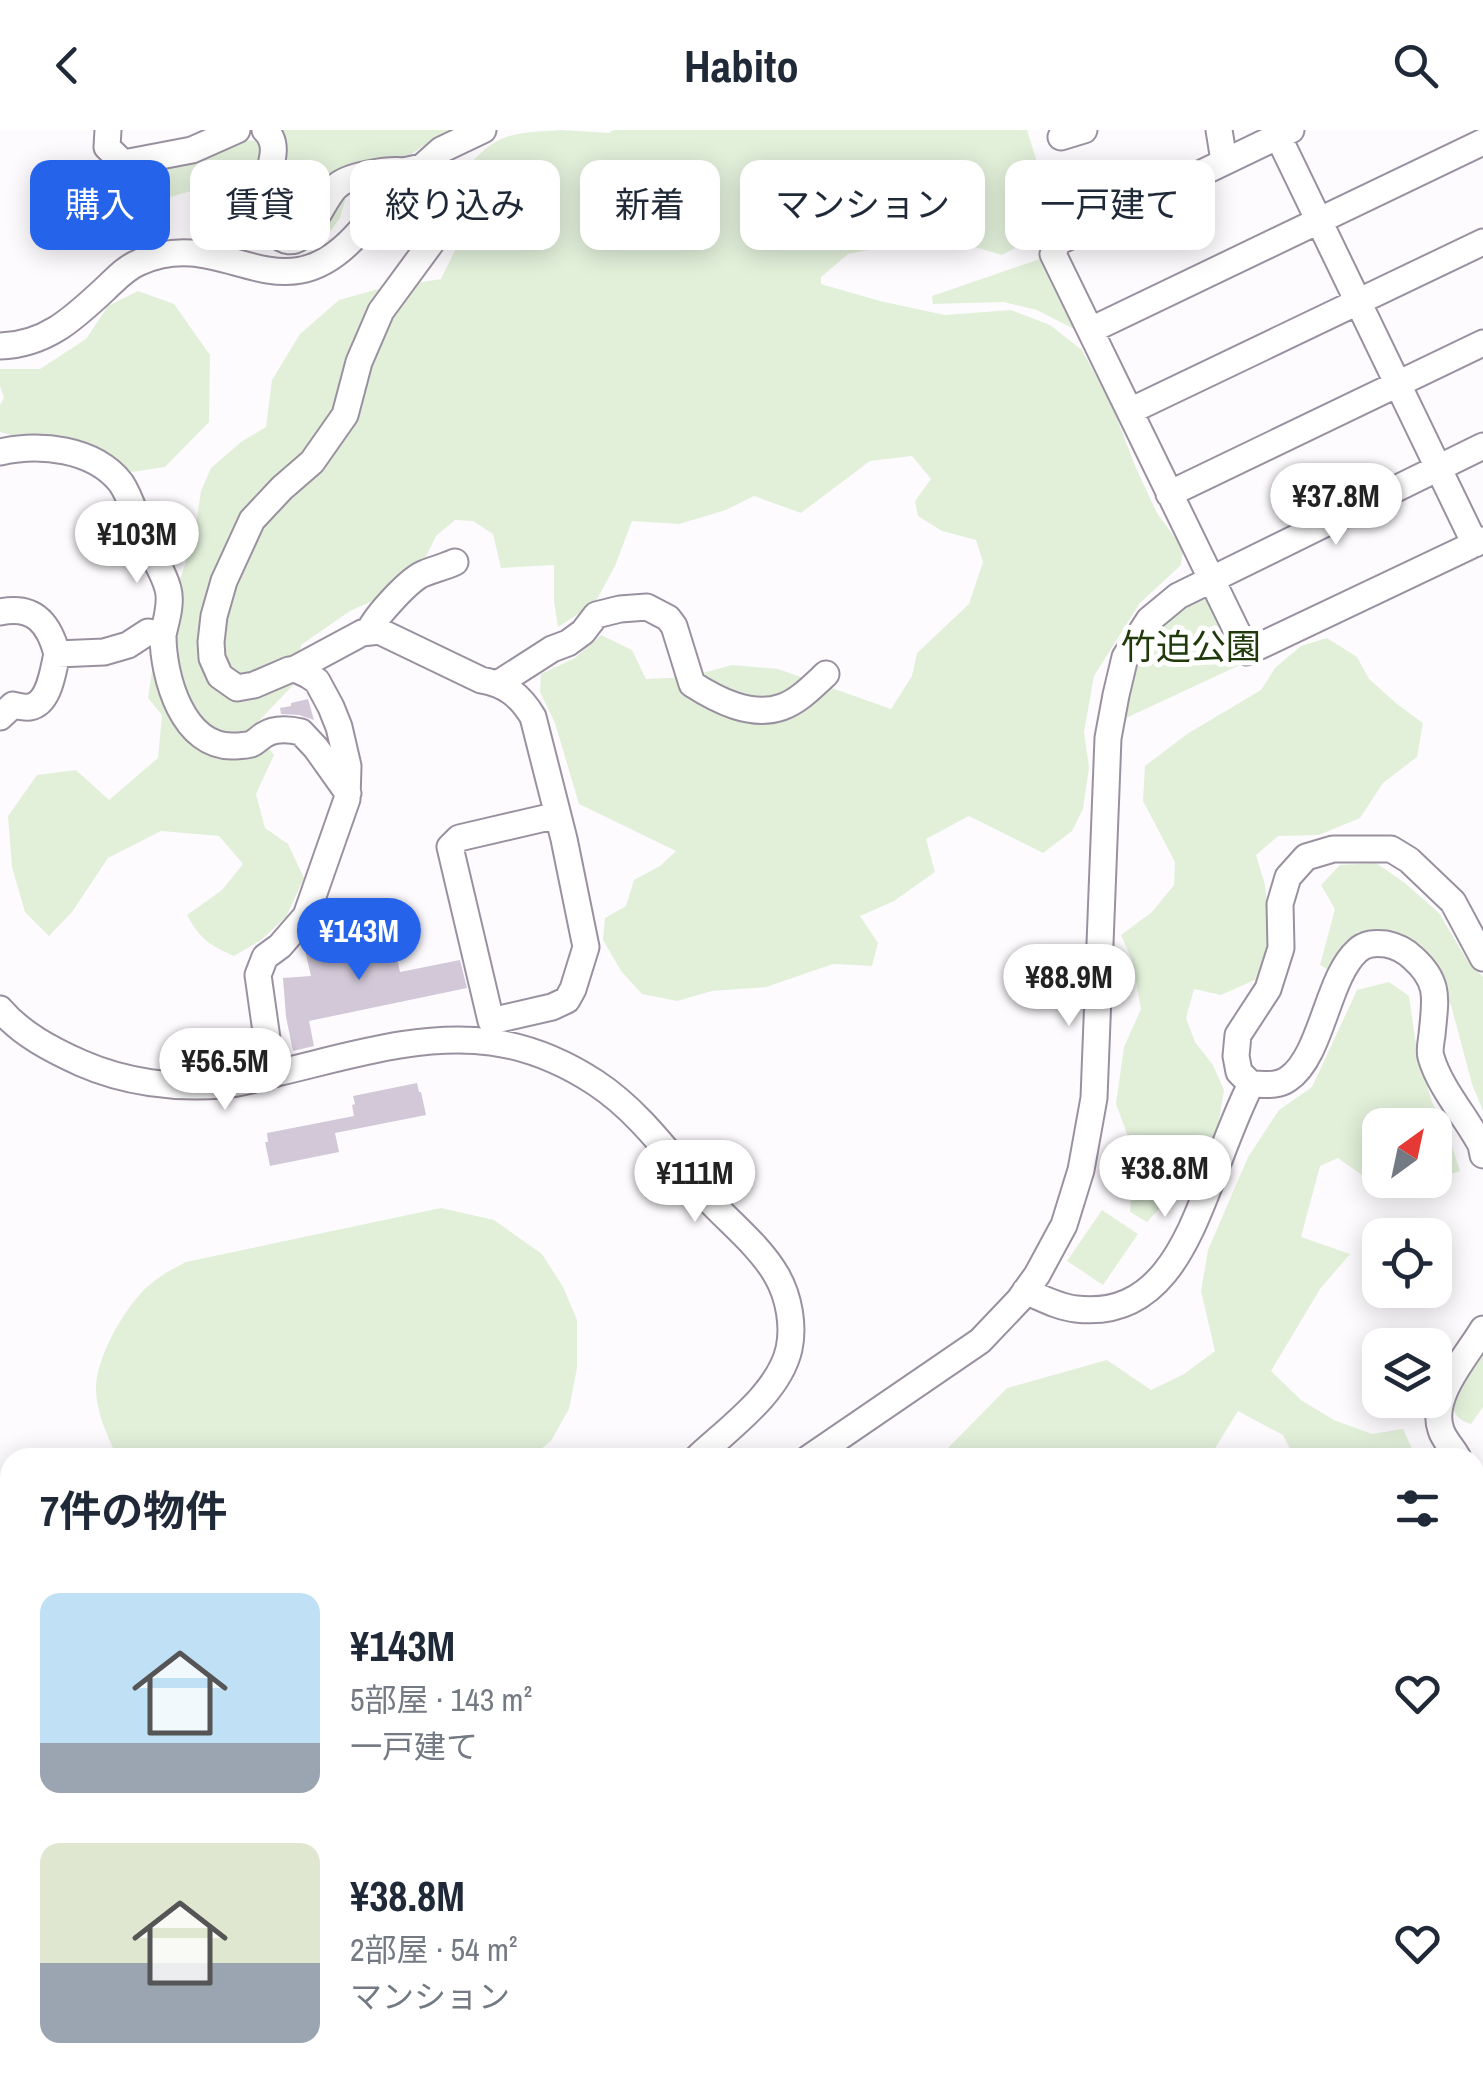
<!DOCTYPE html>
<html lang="ja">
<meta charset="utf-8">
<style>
body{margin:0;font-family:"Archivo Narrow","Noto Sans JP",sans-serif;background:#f2f2f3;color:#1f2937;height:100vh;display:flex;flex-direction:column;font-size:38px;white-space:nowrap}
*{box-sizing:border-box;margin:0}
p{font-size:32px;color:#747a83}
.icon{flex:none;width:55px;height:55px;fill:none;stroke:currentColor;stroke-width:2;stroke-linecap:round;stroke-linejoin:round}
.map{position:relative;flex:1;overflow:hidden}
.side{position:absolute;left:0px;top:1318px;width:1485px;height:642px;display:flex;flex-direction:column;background:#fff;border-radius:30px 30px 0 0;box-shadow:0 5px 25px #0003}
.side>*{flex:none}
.banner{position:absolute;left:30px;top:30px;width:1425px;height:90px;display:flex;gap:20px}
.needle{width:65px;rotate:33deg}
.buttons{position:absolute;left:1362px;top:978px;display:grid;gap:20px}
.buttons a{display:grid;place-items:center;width:90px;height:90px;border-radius:20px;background:#fff;box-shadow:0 5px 25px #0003;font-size:50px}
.price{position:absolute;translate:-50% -85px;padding:0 22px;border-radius:35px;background:#fff;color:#222;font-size:32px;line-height:65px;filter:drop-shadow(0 2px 5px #0008)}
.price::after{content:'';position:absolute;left:50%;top:60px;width:30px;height:22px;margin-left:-15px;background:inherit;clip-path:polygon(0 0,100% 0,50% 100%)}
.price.on{background:#2563eb;color:#fff}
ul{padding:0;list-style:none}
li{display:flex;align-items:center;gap:30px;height:250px;padding:0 40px}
li span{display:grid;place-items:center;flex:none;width:280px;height:200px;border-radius:20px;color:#555}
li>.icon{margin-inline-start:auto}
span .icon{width:120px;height:120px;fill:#fffc;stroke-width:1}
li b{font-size:42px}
h2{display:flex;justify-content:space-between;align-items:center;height:120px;padding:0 40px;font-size:42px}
.pill{padding:0 35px;border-radius:20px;background:#fff;box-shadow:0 5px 25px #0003;font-size:35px;line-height:90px}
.pill.on{background:#2563eb;color:#fff}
header{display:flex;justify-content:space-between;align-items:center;height:130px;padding:0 40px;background:#fff;font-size:45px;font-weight:800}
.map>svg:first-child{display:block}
</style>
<header><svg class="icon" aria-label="back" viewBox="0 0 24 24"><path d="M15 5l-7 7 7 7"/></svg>Habito<svg class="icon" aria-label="search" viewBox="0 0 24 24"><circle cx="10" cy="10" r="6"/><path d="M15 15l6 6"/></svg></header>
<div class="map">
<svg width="1483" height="1959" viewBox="0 0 1483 1959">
<rect width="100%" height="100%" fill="#fdfbfe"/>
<!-- green -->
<path fill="#e2f0da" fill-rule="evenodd" d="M272 0H454C419 17 403 26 380 57L354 62 346 67 340 88 329 103H321C303 85 299 78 271 85L260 111 237 116C233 113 228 109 226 105 217 90 223 62 199 61 173 59 145 88 124 63 125 54 124 54 130 48 143 37 219 12 237 10 248 9 259 12 270 14Z
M561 0 609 3 613 0H1027L1037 32 1068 55 1073 86 1002 125 937 106 848 124 821 147V154L880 171 945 185 1011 180 1050 195 1082 220 1111 273 1136 338 1157 383 1183 419 1181 435 1140 473 1094 546 1084 602 1089 638 1083 679 1072 701 1043 723 969 686 926 709 935 742 894 771 860 786 878 813 872 836 833 834 766 857 712 861 677 871 642 864 621 841 603 810 605 788 626 776 634 750 660 736 676 721 579 674 555 593 540 562 541 544 575 528 601 505 632 520 646 549 688 547 732 535 778 539 891 579 912 546 917 523 969 474 983 432 976 410 942 401 918 386 915 371 931 349 912 326 870 331 801 383 754 366 726 380 679 394 632 391 615 436 595 473 558 497 554 471V435L501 438 493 404 473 391 455 390 436 406 421 437 395 461 350 481 301 515 296 552 253 597 274 625 256 664 265 698 288 714 304 748 286 787 261 810 234 826C209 815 200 809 187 785L222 760 243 734 219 706 161 701 108 728 72 782 49 806 25 782 12 737 8 686 37 645 76 640 109 670 158 628 162 585 148 568 152 541 170 517 177 459 194 407 201 361 211 338 241 312 266 297 272 250 300 204 339 170 378 159 441 149 468 94 462 43C498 1 509 4 561 0Z
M1043 128 1079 199 1076 200 1037 180 1004 172 933 174 932 166Z
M138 161 174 174 210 225 209 292 165 337 118 344 35 312 0 302V275L4 268 0 256V239H40L86 209 108 176Z
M1198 467 1210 471 1240 535 1126 588C1134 530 1148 499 1198 467Z
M1327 508 1357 527 1369 549 1397 574 1423 593 1417 627 1383 653 1360 688 1319 705 1278 706 1256 725 1265 755 1270 805 1257 849 1221 865 1194 859 1186 888 1195 912 1213 935 1224 960 1216 1008 1168 1069 1147 1092 1130 1082 1133 1042 1130 1012 1116 974 1124 917 1141 879 1132 830 1121 805 1152 782 1174 755 1175 732 1143 671 1145 636 1187 604 1261 560 1275 538 1301 516Z
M1376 733 1405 753 1439 783 1467 830 1483 847V981L1472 954 1451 875 1422 830 1390 804 1357 802 1332 842 1320 835 1335 779 1321 755 1340 735Z
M1389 852 1409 866 1417 922 1432 972 1447 1001 1460 1041 1396 1063 1373 1053 1338 1028 1320 1036 1301 1107 1350 1124 1320 1159 1271 1241 1301 1270 1334 1290 1372 1304 1403 1299 1416 1327H1294L1283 1305 1238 1281 1211 1325 1206 1327 930 1328 947 1319 1007 1258 1107 1230 1151 1260 1184 1244 1215 1221 1201 1161 1208 1120 1248 1027 1279 980 1312 957 1357 860ZM1380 995H1435V1050H1380Z
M441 1078 494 1090 542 1124 563 1157 577 1190V1238L569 1279 551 1311 531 1327H117C108 1307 97 1284 96 1261 95 1230 121 1185 141 1163 154 1149 170 1140 186 1132Z
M1102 1080 1138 1104 1103 1155 1067 1131Z
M1483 1214V1277L1471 1294C1430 1283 1471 1234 1483 1214Z
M1483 1344V1959H1402L1398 1950H1475V1368Z
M262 1950H350L351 1959H257Z
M474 1950H1012L1019 1959H477Z"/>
<!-- building -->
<path fill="#d2c8d8" d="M308 569 314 590 299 585 281 584 280 578 291 576V573Z
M391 802 400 842 460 830 467 858 309 891 314 916 293 921 286 887 283 848 311 846 305 820Z
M417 953 419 962H421L426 985 335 1003 339 1022 270 1036 265 1012H268L267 1003 354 986 352 975 355 974 353 966Z"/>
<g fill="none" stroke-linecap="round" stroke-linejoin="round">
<!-- minor casing -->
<g stroke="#9a91a0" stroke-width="29">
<path id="minor" d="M108 0 107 17 122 32H129L192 20 237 0
M265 0C292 25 242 68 274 102 304 134 320 70 337 56 349 45 389 39 404 41
M1219 0 1224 31
M1291 0 1058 112 1053 124 1247 522 1483 410
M1278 6 1475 414
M1061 7 1084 0
M1091 200 1483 12
M0 216C45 215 73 189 104 160 115 150 125 138 140 132 229 92 284 201 369 90 381 74 396 60 404 41L422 37 441 20 483 0
M1130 281 1483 112
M0 322C39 313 94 318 121 353 132 369 137 392 145 410 152 426 164 442 168 459 172 473 166 491 163 505L148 502 128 515 104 522 57 524C49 493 34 475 0 482
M1169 364 1483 213
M369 501C376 486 410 448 425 443 435 439 444 437 455 432
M163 505C163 547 183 619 235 616 238 616 249 615 251 614 256 612 259 608 264 605 275 598 288 599 301 602L316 618 348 663
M295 539 362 503 379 501 481 550C505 554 520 565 533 587L564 709 586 817 573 859 567 870 552 877 491 891 450 717 459 708 558 685
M499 553 552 519 568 513 583 502 596 485 620 479 647 477 668 488 674 496 692 554C717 570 751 588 782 577 799 571 813 556 826 544
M0 587 13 575C16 576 27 578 30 577 50 573 53 540 57 524
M1483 828 1453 772 1409 730 1391 719H1333L1306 727 1288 747 1280 774 1281 818 1268 859 1238 905 1236 926 1239 942 1251 954C1264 954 1277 957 1288 949 1322 926 1327 848 1357 821 1365 813 1375 813 1386 814 1396 816 1405 820 1413 828 1441 853 1435 870 1432 905 1431 912 1429 921 1431 927 1440 958 1466 987 1481 1015L1483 1025
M0 879C21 904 52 920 81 933 124 952 175 959 222 955 242 954 262 947 281 942 349 926 420 903 491 912 528 917 564 932 596 953 640 982 671 1027 706 1067 729 1092 760 1116 777 1146 789 1167 794 1196 789 1219 779 1263 729 1298 697 1328
M272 944 258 845 265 827 280 816 306 786 347 669 348 636 339 597 331 577 317 551 308 545 295 539 289 540 254 555 237 558 220 546 212 528 211 512 214 486 224 451 252 390 282 358 312 332 345 285 359 232 381 181 431 113 436 96 437 66 422 37
M1025 1161C1042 1168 1058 1177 1076 1179 1160 1189 1188 1110 1213 1046 1225 1015 1236 984 1251 954
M809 1328 980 1211 1019 1170 1037 1145 1064 1095 1081 1040 1094 968 1108 608 1116 565 1125 527 1149 490 1178 466 1483 316
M1458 1328C1453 1318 1444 1310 1441 1300 1429 1267 1467 1226 1483 1199
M0 1599H10
M1475 1672 1483 1678
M0 1675 10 1680"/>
</g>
<!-- minor -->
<use href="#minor" stroke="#fff" stroke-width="25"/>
</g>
<g text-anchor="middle" stroke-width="10" stroke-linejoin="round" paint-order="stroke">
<!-- park labels -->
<g font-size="35" fill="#213a0b" stroke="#fff">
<text x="1191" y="529">竹迫公園</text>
</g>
</g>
</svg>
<div class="buttons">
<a><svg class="needle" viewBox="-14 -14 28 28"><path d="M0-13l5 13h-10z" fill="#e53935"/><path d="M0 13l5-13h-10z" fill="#747a83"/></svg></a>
<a><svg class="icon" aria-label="locate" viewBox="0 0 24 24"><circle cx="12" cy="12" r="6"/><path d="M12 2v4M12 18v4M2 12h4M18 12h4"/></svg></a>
<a><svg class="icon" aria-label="layers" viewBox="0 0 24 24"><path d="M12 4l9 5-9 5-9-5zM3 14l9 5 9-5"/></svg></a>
</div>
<b class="price" style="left:1336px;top:418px">¥37.8M</b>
<b class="price" style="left:137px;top:456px">¥103M</b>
<b class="price on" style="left:359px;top:853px">¥143M</b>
<b class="price" style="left:1069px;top:899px">¥88.9M</b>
<b class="price" style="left:225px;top:983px">¥56.5M</b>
<b class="price" style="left:1165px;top:1090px">¥38.8M</b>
<b class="price" style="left:695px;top:1095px">¥111M</b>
<div class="banner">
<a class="pill on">購入</a>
<a class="pill">賃貸</a>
<a class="pill">絞り込み</a>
<a class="pill">新着</a>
<a class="pill">マンション</a>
<a class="pill">一戸建て</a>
</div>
<section class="side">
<h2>7件の物件<svg class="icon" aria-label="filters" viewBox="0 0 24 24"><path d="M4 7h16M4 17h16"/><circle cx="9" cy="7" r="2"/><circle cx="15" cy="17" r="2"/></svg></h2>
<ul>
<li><span style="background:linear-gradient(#bfe0f5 75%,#9aa5b1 0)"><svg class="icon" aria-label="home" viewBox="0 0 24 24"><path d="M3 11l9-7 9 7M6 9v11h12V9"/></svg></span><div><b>¥143M</b><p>5部屋 · 143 m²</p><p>一戸建て</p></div><svg class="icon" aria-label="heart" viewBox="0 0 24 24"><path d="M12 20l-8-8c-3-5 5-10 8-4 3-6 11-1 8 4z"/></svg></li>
<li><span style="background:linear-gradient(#dfe7d0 60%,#9aa5b1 0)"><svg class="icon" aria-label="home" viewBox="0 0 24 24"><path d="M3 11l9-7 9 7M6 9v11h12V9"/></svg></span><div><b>¥38.8M</b><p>2部屋 · 54 m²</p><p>マンション</p></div><svg class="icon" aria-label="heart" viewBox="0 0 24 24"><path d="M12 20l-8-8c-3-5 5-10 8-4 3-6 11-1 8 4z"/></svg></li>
</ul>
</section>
</div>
